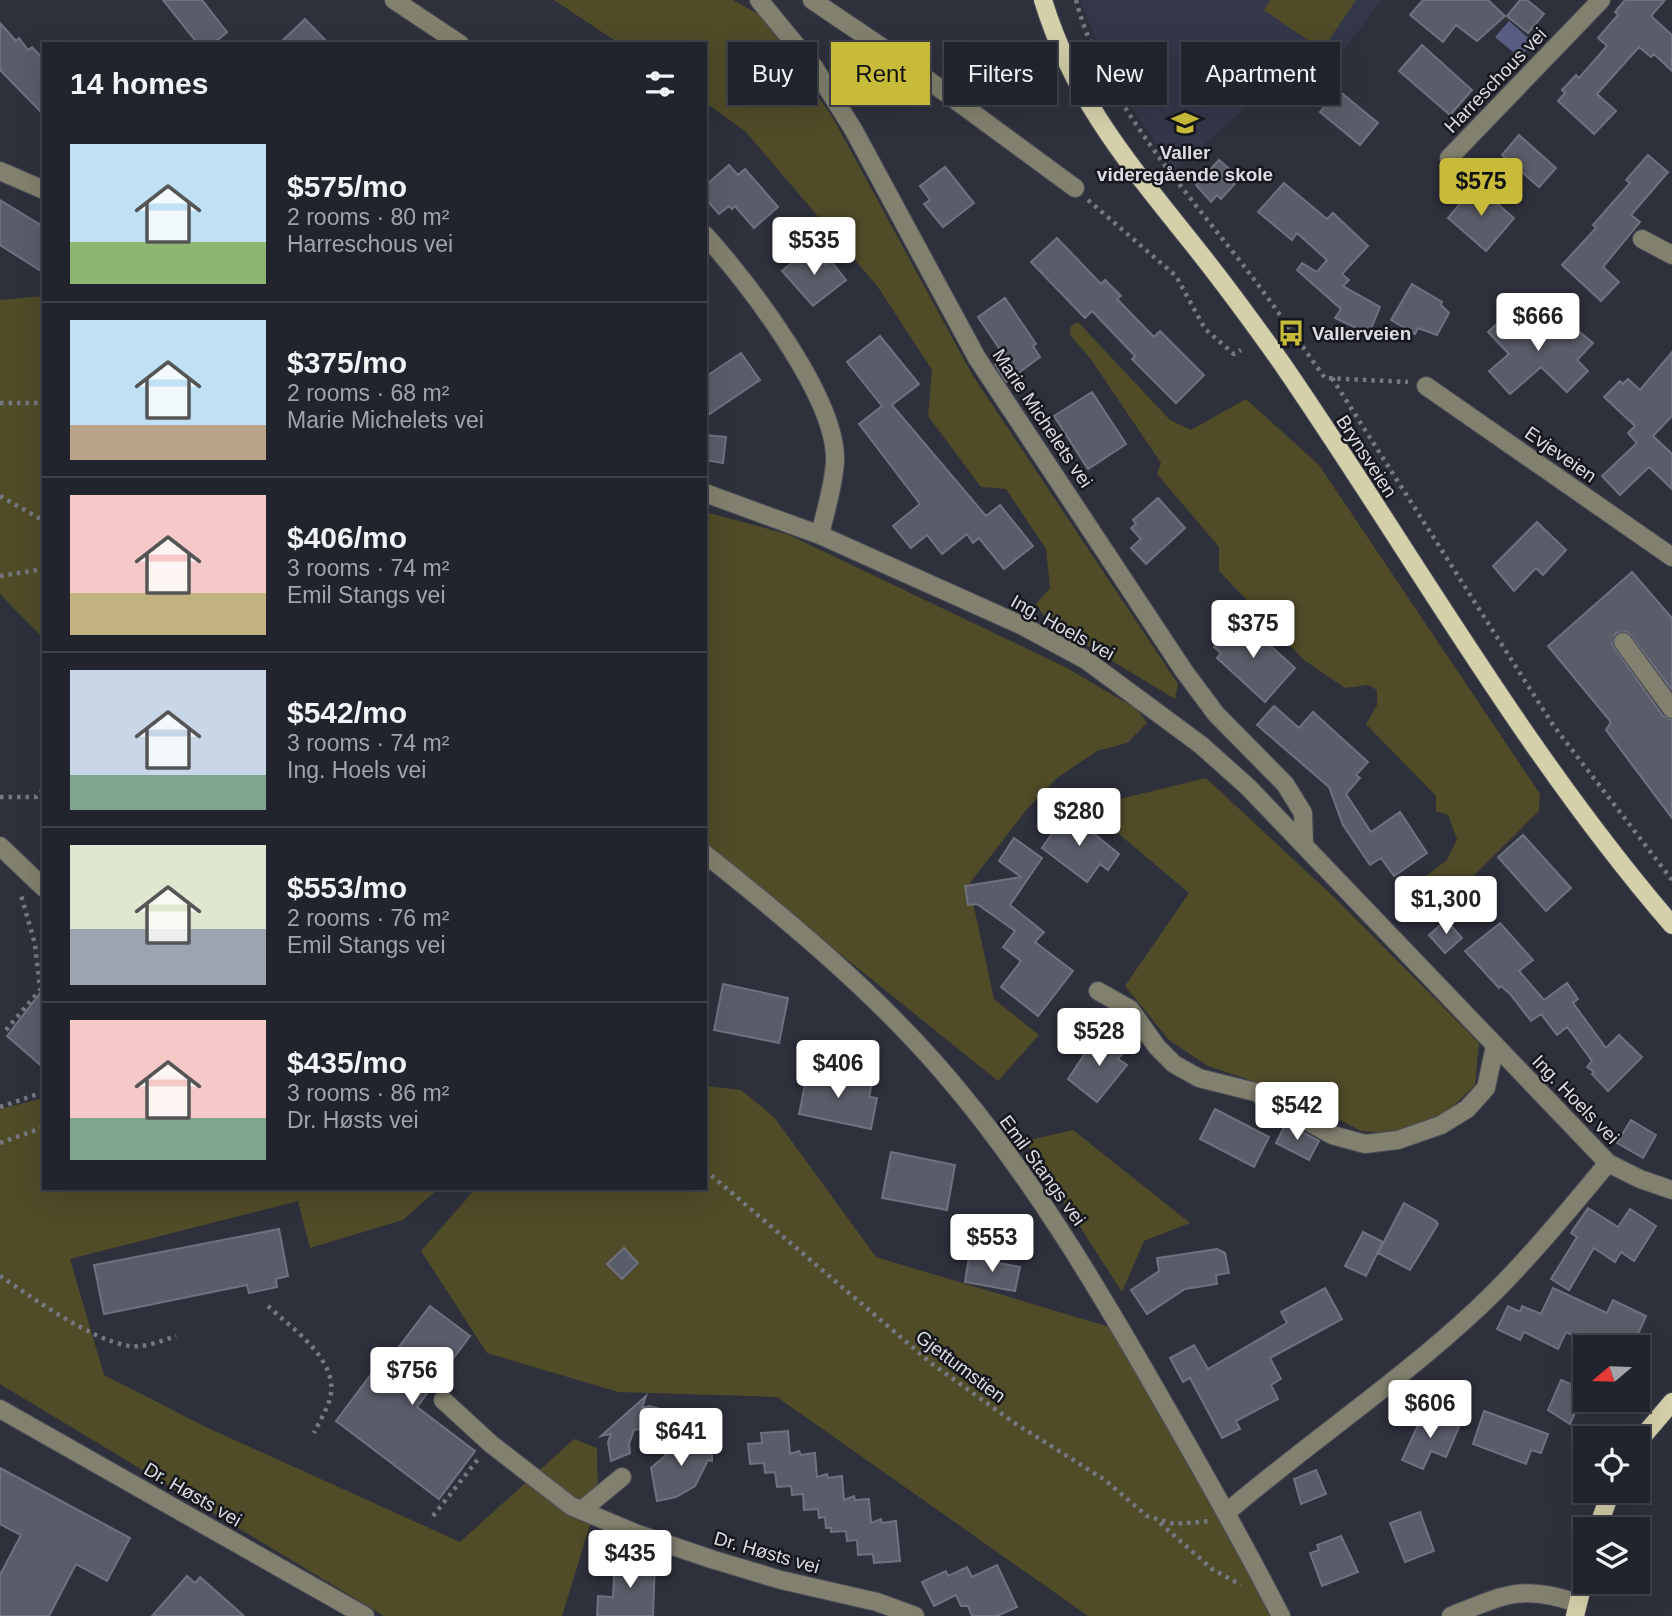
<!DOCTYPE html>
<meta charset="utf-8">
<style>
body{margin:0;font-family:Arial,sans-serif;background:#2a2c35;color:#f1f3f6;height:100vh;display:flex;flex-direction:column;font-size:26px;white-space:nowrap}
*{box-sizing:border-box;margin:0}
p{font-size:23px;color:#a2a4aa}
.icon{flex:none;width:38px;height:38px;fill:none;stroke:currentColor;stroke-width:2;stroke-linecap:round;stroke-linejoin:round}
.map{position:relative;flex:1;overflow:hidden}
.side{position:absolute;left:42px;top:42px;width:665px;height:1148px;display:flex;flex-direction:column;background:#22242d;border-radius:0px;box-shadow:0 7px 28px #0002,0 0 0 2px #3f4149}
.side>*{flex:none}
.hud{position:absolute;left:728px;top:42px;width:665px;height:63px;display:flex;gap:14px}
.needle{width:46px;rotate:251deg}
.fabs{position:absolute;left:1573px;top:1335px;display:grid;gap:14px}
.fabs a{display:grid;place-items:center;width:77px;height:77px;border-radius:0px;background:#22242d;box-shadow:0 7px 28px #0002,0 0 0 2px #3f4149;font-size:35px}
.price{position:absolute;translate:-50% -60px;padding:0 16px;border-radius:7px;background:#fff;color:#222;font-size:23px;line-height:46px;filter:drop-shadow(0 2px 4px #0008)}
.price::after{content:'';position:absolute;left:50%;top:42px;width:21px;height:16px;margin-left:-10px;background:inherit;clip-path:polygon(0 0,100% 0,50% 100%)}
.price.on{background:#c9bb3a;color:#111}
ul{padding:0;list-style:none}
li{display:flex;align-items:center;gap:21px;height:175px;padding:0 28px}
li+li{border-top:2px solid #3f4149}
li span{display:grid;place-items:center;flex:none;width:196px;height:140px;border-radius:0px;color:#555}
li>.icon{margin-inline-start:auto}
span .icon{width:84px;height:84px;fill:#fffc;stroke-width:1}
li b{font-size:30px}
h2{display:flex;justify-content:space-between;align-items:center;height:84px;padding:0 28px;font-size:30px}
.pill{padding:0 24px;border-radius:0px;background:#22242d;box-shadow:0 7px 28px #0002,0 0 0 2px #3f4149;font-size:24px;line-height:63px}
.pill.on{background:#c9bb3a;color:#111}
.map>svg:first-child{display:block}
</style>
<div class="map">
<svg width="1672" height="1616" viewBox="0 0 1672 1616">
<rect width="100%" height="100%" fill="#2e303c"/>
<!-- built -->
<path fill="#343749" d="M1080 0H1382L1339 56 1308 52 1174 171 1111 76Z"/>
<!-- green -->
<path fill="#504c28" d="M554 0H733L762 16 833 118 973 376 1178 684 1175 699 1048 622 1036 604 1050 588 1046 549 1006 489 981 487 928 416 932 370 878 287 746 132 705 102V44H620Z
M1270 0H1356L1329 40 1309 41 1264 10Z
M44 296V639L0 594V300Z
M1078 322 1170 420 1191 430 1246 399 1319 465 1540 794 1539 811 1432 917 1425 918 1415 900 1418 882 1447 860 1457 839 1448 815 1436 811V796L1366 724 1377 705V690L1368 685 1345 688 1304 660 1219 571V547L1157 474 1161 463 1090 358 1070 335 1071 326Z
M705 512 787 534 1065 667 1137 709 1147 723 1127 743 1097 751 1057 778 1027 809 969 884 994 999 1039 1035 998 1081 705 845Z
M1206 778 1337 900 1479 1043 1475 1085 1439 1120 1393 1133 1361 1131 1288 1093 1208 1066 1169 1040 1125 986 1189 893 1087 807Z
M705 1086 741 1090 774 1117 876 1257 1123 1331 1262 1579 1271 1616H1088L777 1397 618 1392 487 1353 421 1251 476 1188H705Z
M44 1098V1188H439L403 1220 310 1248 298 1201 70 1259 104 1375 208 1428 460 1542 574 1439 597 1448 598 1499 562 1616H384L0 1384V1109Z
M1073 1130 1190 1223 1144 1241 1122 1292 1025 1141Z"/>
<!-- water -->
<path fill="#585e83" d="M1509 21 1533 42 1520 58 1495 37Z"/>
<!-- building -->
<path fill="#5a5c69" stroke="#6f717f" stroke-width="2" d="M163 0H202L227 32 213 44H198Z
M1423 0H1488L1505 16 1477 41 1456 25 1443 42 1410 15Z
M1520 0H1527L1544 14 1528 33 1507 16Z
M1625 0H1665L1651 16 1672 35V71L1654 54 1651 57 1639 47 1597 94 1616 111 1594 134 1558 101 1565 93 1562 90 1576 75 1579 78 1607 46 1598 38 1618 15 1615 12Z
M305 19 329 44H279Z
M0 23 16 41 19 38 28 50 32 47 44 60V115L0 70Z
M1422 45 1472 90 1450 115 1399 71Z
M1338 90 1378 123 1360 145 1320 112Z
M1519 135 1556 168 1539 187 1502 155Z
M1648 155 1668 172 1631 215 1640 222 1603 267 1619 282 1601 301 1562 265 1596 228 1593 225 1630 183 1626 180Z
M1219 160 1240 178 1221 199 1217 195 1211 202 1196 185Z
M729 165 738 175 745 169 778 207 754 228 735 206 732 209 729 206 719 214 705 198V186Z
M945 167 974 203 943 227 924 204 930 200 920 186Z
M1284 183 1327 219 1333 213 1368 246 1342 274 1349 280 1343 286 1380 307 1369 334 1335 318 1341 309 1297 270 1302 263 1317 272 1327 260 1297 233 1292 240 1258 212Z
M1476 185 1514 218 1486 251 1448 218Z
M0 200 44 227V273L0 245Z
M1057 238 1101 284 1105 280 1121 296 1117 299 1154 337 1160 331 1204 375 1176 403 1132 359 1135 356 1092 311 1085 318 1031 262Z
M811 248 825 265 831 261 846 280 813 306 782 271Z
M1412 284 1442 302 1441 305 1449 313 1437 335 1418 328 1415 334 1391 320Z
M1005 298 1036 344 1033 346 1040 357 1006 382 995 364 1005 357 978 317Z
M1514 308 1543 339 1564 319 1593 343 1577 360 1588 371 1567 392 1541 367 1510 394 1489 371 1509 354 1488 332Z
M880 336 919 384 892 405 986 516 1000 505 1033 546 1004 569 979 538 973 543 967 534 942 554 927 535 911 548 893 526 920 504 859 424 882 406 847 362Z
M1672 352V416L1653 436 1672 454V489L1649 467 1620 495 1602 476 1637 443 1628 433 1635 426 1604 397 1620 381 1623 384 1628 379 1640 390Z
M741 353 760 380 705 417V377Z
M1092 392 1126 444 1088 469 1054 416Z
M705 435 726 437 723 463 705 460Z
M1158 498 1185 528 1146 564 1131 548 1141 539 1131 528 1136 524 1133 520Z
M1537 522 1566 550 1543 575 1536 568 1514 591 1493 566Z
M1632 572 1672 618V690L1628 632 1616 633 1612 644 1663 716 1672 720V818L1606 730 1611 722 1548 646Z
M1240 618 1295 668 1265 702 1217 658 1221 653 1214 647Z
M1274 706 1299 728 1313 712 1368 762 1356 775 1360 778 1346 794 1371 832 1400 812 1427 853 1394 876 1381 858 1370 865 1343 825 1329 787 1257 725Z
M1067 812 1119 854 1108 870 1100 864 1087 882 1042 848Z
M1523 835 1571 888 1546 911 1498 857Z
M1014 838 1042 858 1010 905 1044 932 1035 942 1073 971 1038 1016 1001 987 1021 961 1003 947 1015 931 977 904 968 905 965 886 1021 877 999 861Z
M1446 920 1462 938 1445 953 1429 935Z
M1500 923 1533 960 1519 971 1544 1000 1567 983 1578 999 1573 1003 1606 1048 1619 1035 1642 1057 1608 1091 1592 1074 1594 1072 1587 1067 1592 1061 1567 1027 1557 1035 1541 1014 1531 1021 1510 994 1501 986 1499 988 1465 951Z
M723 984 788 998 779 1043 714 1030Z
M44 988V1068L7 1036Z
M1103 1033 1125 1050 1118 1059 1127 1065 1097 1102 1068 1079 1086 1052 1088 1053Z
M808 1070 872 1083 869 1097 877 1098 871 1129 799 1114Z
M1215 1109 1269 1137 1254 1167 1200 1139Z
M1631 1120 1656 1135 1643 1158 1617 1143Z
M1286 1123 1319 1141 1309 1160 1276 1143Z
M891 1152 955 1165 947 1210 882 1198Z
M1404 1203 1436 1221 1438 1224 1410 1270 1378 1253Z
M1588 1208 1618 1227 1630 1209 1656 1226 1634 1261 1621 1252 1615 1262 1594 1248 1569 1290 1551 1279 1577 1237 1571 1233Z
M279 1229 288 1276 276 1279 277 1287 249 1293 247 1285 104 1314 94 1265Z
M1363 1232 1383 1242 1366 1276 1345 1266Z
M624 1248 638 1263 622 1279 607 1264Z
M1217 1249 1225 1253 1229 1273 1216 1275 1217 1284 1185 1289 1147 1314 1131 1290 1159 1271 1157 1258Z
M969 1257 1020 1267 1015 1291 965 1282Z
M1325 1288 1342 1319 1270 1358 1281 1379 1271 1385 1278 1399 1236 1421 1240 1429 1222 1438 1190 1378 1183 1382 1170 1358 1194 1345 1208 1369 1287 1323 1281 1312Z
M1553 1288 1607 1313 1613 1300 1646 1316 1632 1348H1598L1566 1332 1558 1349 1524 1332 1520 1340 1497 1329 1508 1306 1520 1312 1522 1306 1541 1314Z
M430 1306 470 1336 417 1407 475 1451 439 1499 336 1421 372 1373 376 1377Z
M1561 1380 1585 1390 1570 1424 1548 1410Z
M646 1396 642 1408 649 1406 668 1411 658 1429 649 1427 634 1430 629 1444 630 1453 611 1461 608 1442 611 1434 601 1436Z
M1484 1411 1548 1434 1541 1453 1531 1450 1526 1464 1473 1444Z
M1424 1412 1459 1427 1446 1457 1431 1451 1423 1469 1402 1460Z
M788 1431 790 1454 799 1451 801 1455 815 1453 817 1477 827 1474 828 1478 842 1476 844 1500 854 1496 855 1500 869 1499 871 1523 881 1519 882 1523 896 1521 900 1561 874 1563 873 1554 858 1555 857 1540 847 1541 846 1531 831 1532V1528H826L825 1517 819 1518 818 1509 804 1510 803 1494 792 1495 791 1486 777 1487 775 1472 765 1473 764 1463 750 1464 748 1444 762 1443 761 1433Z
M694 1439V1441L712 1440V1461L708 1460 695 1486 676 1497 657 1501 651 1468 665 1456 670 1442Z
M0 1468 130 1538 107 1581 76 1564 49 1616H0V1575L21 1535 0 1524Z
M1316 1470 1326 1494 1301 1504 1294 1479Z
M1420 1512 1434 1551 1405 1562 1390 1523Z
M1341 1536 1358 1572 1322 1586 1310 1553 1319 1550 1317 1545Z
M615 1559 655 1561 653 1616H597L598 1596 613 1597Z
M997 1565 1017 1607 997 1616H972L968 1606H961L956 1595 934 1606 922 1582 946 1571 948 1576 967 1567 972 1577Z
M187 1576 195 1583 200 1577 244 1616H152Z"/>
<g fill="none" stroke-linecap="round" stroke-linejoin="round">
<!-- minor casing -->
<g stroke="#4a4c57" stroke-width="20">
<path id="minor" d="M394 0 460 44
M759 0 814 67 853 129 977 358 1184 671 1216 714 1285 784 1303 813 1304 844
M812 0 901 60 1075 188
M1449 158 1601 0
M0 171 44 190
M705 235C747 282 837 397 835 461 834 485 825 512 820 535L1021 625 1086 660 1201 745 1248 787 1608 1163 1640 1179 1672 1190
M1642 239 1672 255
M1426 386 1672 557
M705 493 820 535
M1623 642 1672 709
M0 846 44 888
M705 854C789 921 873 991 943 1072 1030 1173 1098 1288 1163 1402 1204 1473 1244 1544 1281 1616
M1098 991 1130 1009 1157 1047 1174 1064 1199 1078 1255 1092 1332 1135 1365 1144 1398 1140 1441 1125 1467 1109 1486 1088 1495 1046
M443 1400 491 1444 571 1506 635 1533 711 1559 781 1580 877 1602 915 1616
M0 1409 365 1616
M582 1510 622 1477
M1226 1513C1308 1443 1398 1383 1477 1309 1525 1264 1566 1213 1608 1163
M1451 1616C1503 1595 1522 1584 1577 1603"/>
</g>
<!-- major casing -->
<g stroke="#4a4c57" stroke-width="20">
<path id="major" d="M1043 0C1073 99 1129 164 1192 243 1224 283 1254 324 1283 365 1412 553 1523 752 1672 925
M1638 1442 1672 1402
M1597 1530 1611 1491
M1575 1616 1586 1571"/>
</g>
<!-- path -->
<path stroke="#767882" stroke-width="4.5" stroke-dasharray="3.5 5" stroke-linecap="butt" d="M1076 0C1102 101 1191 196 1253 278 1278 311 1301 345 1325 378L1408 382
M1088 200 1176 276 1205 329 1234 354 1241 350
M1332 378 1553 725 1672 880
M0 403H44
M0 496 44 521
M0 576 44 569
M0 797H36L44 789
M6 1030 40 990 35 944 21 895
M0 1107 44 1092
M0 1143 44 1127
M705 1170 931 1363 1013 1422 1105 1480 1147 1516 1174 1524 1210 1521
M0 1276C35 1299 87 1338 129 1346 145 1348 161 1341 176 1336
M268 1306C291 1328 340 1360 330 1398 327 1410 319 1422 314 1433
M433 1516 479 1458
M1160 1523 1212 1569 1241 1585"/>
<!-- minor -->
<use href="#minor" stroke="#82806e" stroke-width="18"/>
<!-- major -->
<use href="#major" stroke="#d4d0aa" stroke-width="18"/>
</g>
<!-- icons -->
<defs>
<g id="school-bare" transform="scale(2.1)"><path d="M0-5L7-2L0 1L-7-2ZM-4 1L0 2.5L4 1V4Q0 6-4 4Z" fill="#c9bb3a" stroke="#17181e" stroke-width="2.5" paint-order="stroke"/></g>
<g id="bus-bare" transform="scale(2.1)"><path d="M-5-6H5V4H4V6H2V4H-2V6H-4V4H-5ZM-3.5-4V0h7V-4ZM-3.5 1.2v1.5H-2V1.2ZM2 1.2v1.5H3.5V1.2Z" fill="#c9bb3a" stroke="#17181e" stroke-width="2.5" paint-order="stroke"/></g>
</defs>
<g fill-rule="evenodd">
<use href="#school-bare" x="1185" y="123"/>
<use href="#bus-bare" x="1291" y="333"/>
</g>
<g text-anchor="middle" stroke-width="5" stroke-linejoin="round" paint-order="stroke">
<!-- street labels -->
<g font-size="19" fill="#dbdce4" stroke="#17181e">
<text transform="translate(1495 80) rotate(-46)" y="7">Harreschous vei</text>
<text transform="translate(1043 418) rotate(56)" y="7">Marie Michelets vei</text>
<text transform="translate(1561 454) rotate(35)" y="7">Evjeveien</text>
<text transform="translate(1367 456) rotate(57)" y="7">Brynsveien</text>
<text transform="translate(1063 627) rotate(29)" y="7">Ing. Hoels vei</text>
<text transform="translate(1576 1099) rotate(46)" y="7">Ing. Hoels vei</text>
<text transform="translate(1043 1170) rotate(54)" y="7">Emil Stangs vei</text>
<text transform="translate(961 1366) rotate(37)" y="7">Gjettumstien</text>
<text transform="translate(193 1494) rotate(30)" y="7">Dr. Høsts vei</text>
<text transform="translate(767 1552) rotate(16)" y="7">Dr. Høsts vei</text>
</g>
<!-- poi labels -->
<g font-size="19" font-weight="bold" fill="#dbdce4" stroke="#17181e">
<text x="1185" y="159">Valler<tspan x="1185" dy="22">videregående skole</tspan></text>
<text x="1312" y="340" text-anchor="start">Vallerveien</text>
</g>
</g>
</svg>
<div class="fabs">
<a><svg class="needle" viewBox="-14 -14 28 28"><path d="M0-13l5 13h-10z" fill="#e53935"/><path d="M0 13l5-13h-10z" fill="#a2a4aa"/></svg></a>
<a><svg class="icon" aria-label="locate" viewBox="0 0 24 24"><circle cx="12" cy="12" r="6"/><path d="M12 2v4M12 18v4M2 12h4M18 12h4"/></svg></a>
<a><svg class="icon" aria-label="layers" viewBox="0 0 24 24"><path d="M12 4l9 5-9 5-9-5zM3 14l9 5 9-5"/></svg></a>
</div>
<b class="price on" style="left:1481px;top:218px">$575</b>
<b class="price" style="left:814px;top:277px">$535</b>
<b class="price" style="left:1538px;top:353px">$666</b>
<b class="price" style="left:1253px;top:660px">$375</b>
<b class="price" style="left:1079px;top:848px">$280</b>
<b class="price" style="left:1446px;top:936px">$1,300</b>
<b class="price" style="left:1099px;top:1068px">$528</b>
<b class="price" style="left:838px;top:1100px">$406</b>
<b class="price" style="left:1297px;top:1142px">$542</b>
<b class="price" style="left:992px;top:1274px">$553</b>
<b class="price" style="left:412px;top:1407px">$756</b>
<b class="price" style="left:1430px;top:1440px">$606</b>
<b class="price" style="left:681px;top:1468px">$641</b>
<b class="price" style="left:630px;top:1590px">$435</b>
<div class="hud">
<a class="pill">Buy</a>
<a class="pill on">Rent</a>
<a class="pill">Filters</a>
<a class="pill">New</a>
<a class="pill">Apartment</a>
</div>
<section class="side">
<h2>14 homes<svg class="icon" aria-label="filters" viewBox="0 0 24 24"><path d="M4 7h16M4 17h16"/><circle cx="9" cy="7" r="2"/><circle cx="15" cy="17" r="2"/></svg></h2>
<ul>
<li><span style="background:linear-gradient(#bfe0f5 70%,#8fb573 0)"><svg class="icon" aria-label="home" viewBox="0 0 24 24"><path d="M3 11l9-7 9 7M6 9v11h12V9"/></svg></span><div><b>$575/mo</b><p>2 rooms · 80 m²</p><p>Harreschous vei</p></div></li>
<li><span style="background:linear-gradient(#bfe0f5 75%,#b9a48a 0)"><svg class="icon" aria-label="home" viewBox="0 0 24 24"><path d="M3 11l9-7 9 7M6 9v11h12V9"/></svg></span><div><b>$375/mo</b><p>2 rooms · 68 m²</p><p>Marie Michelets vei</p></div></li>
<li><span style="background:linear-gradient(#f6c9c9 70%,#c2b280 0)"><svg class="icon" aria-label="home" viewBox="0 0 24 24"><path d="M3 11l9-7 9 7M6 9v11h12V9"/></svg></span><div><b>$406/mo</b><p>3 rooms · 74 m²</p><p>Emil Stangs vei</p></div></li>
<li><span style="background:linear-gradient(#c9d6e8 75%,#7fa58c 0)"><svg class="icon" aria-label="home" viewBox="0 0 24 24"><path d="M3 11l9-7 9 7M6 9v11h12V9"/></svg></span><div><b>$542/mo</b><p>3 rooms · 74 m²</p><p>Ing. Hoels vei</p></div></li>
<li><span style="background:linear-gradient(#dfe7d0 60%,#9aa5b1 0)"><svg class="icon" aria-label="home" viewBox="0 0 24 24"><path d="M3 11l9-7 9 7M6 9v11h12V9"/></svg></span><div><b>$553/mo</b><p>2 rooms · 76 m²</p><p>Emil Stangs vei</p></div></li>
<li><span style="background:linear-gradient(#f6c9c9 70%,#7fa58c 0)"><svg class="icon" aria-label="home" viewBox="0 0 24 24"><path d="M3 11l9-7 9 7M6 9v11h12V9"/></svg></span><div><b>$435/mo</b><p>3 rooms · 86 m²</p><p>Dr. Høsts vei</p></div></li>
</ul>
</section>
</div>
